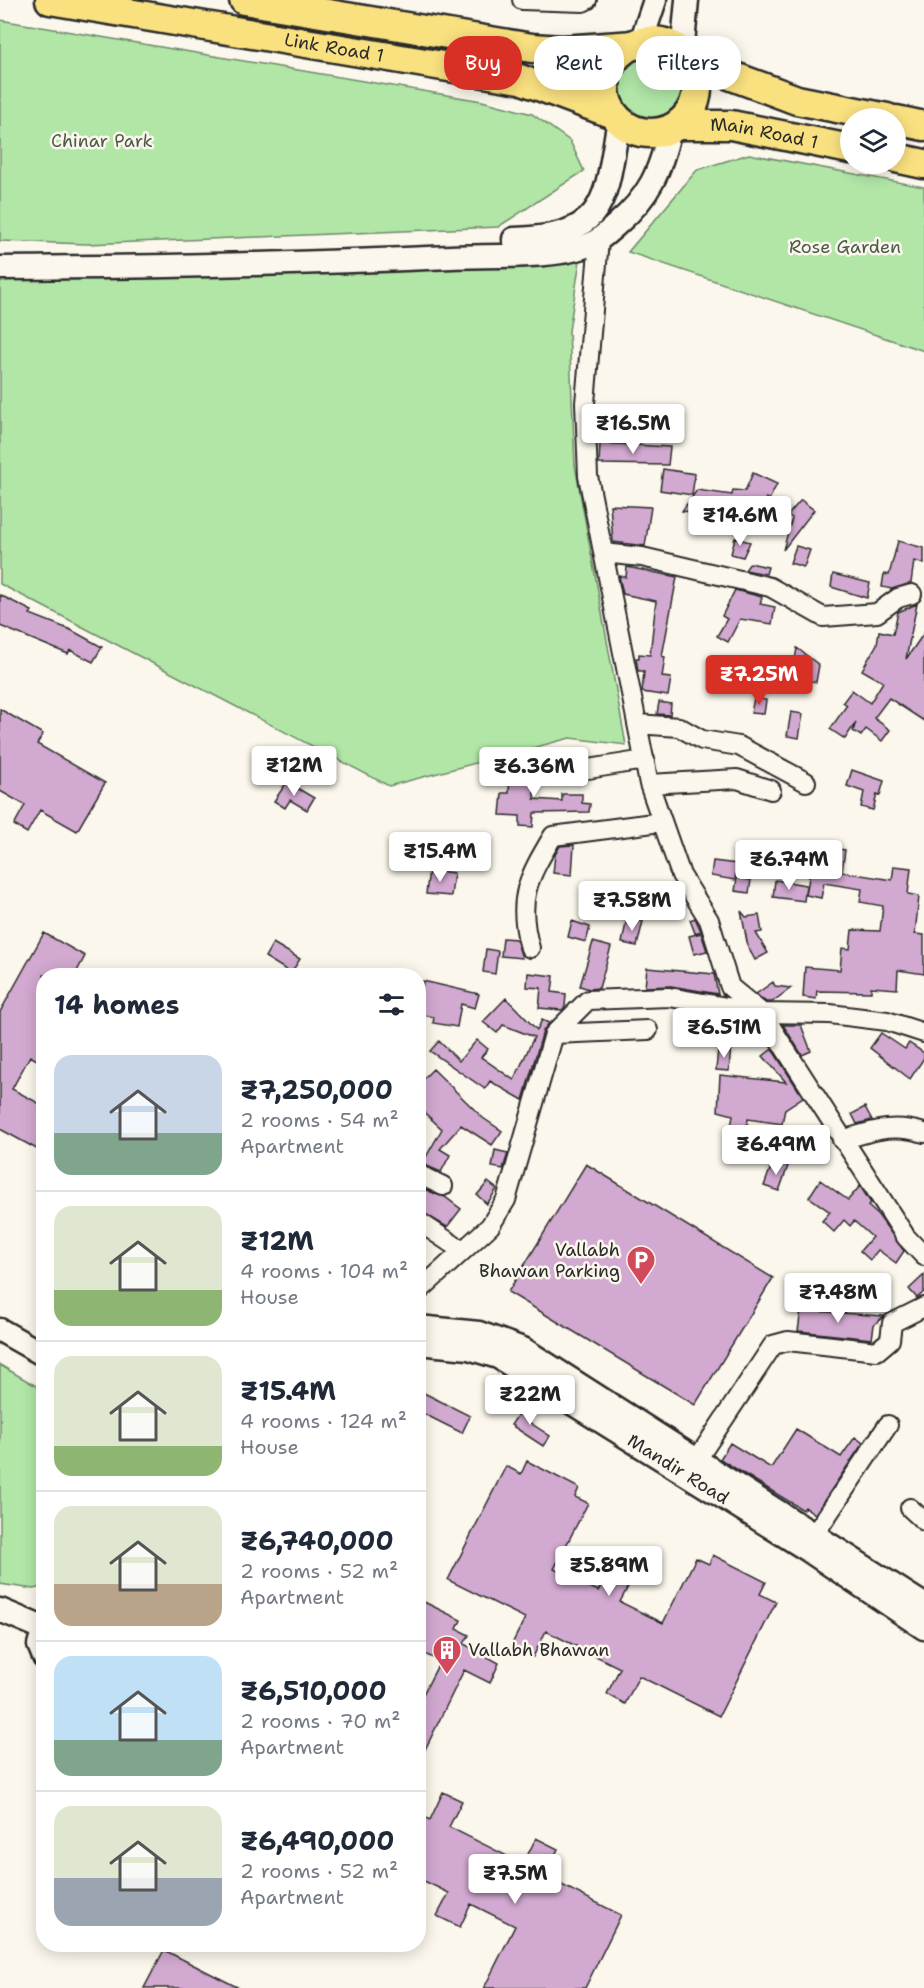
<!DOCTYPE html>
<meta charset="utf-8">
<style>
body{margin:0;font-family:"Shantell Sans",sans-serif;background:#f2f2f3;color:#1f2937;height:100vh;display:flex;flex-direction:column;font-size:22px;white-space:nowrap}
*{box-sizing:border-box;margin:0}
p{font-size:20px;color:#747a83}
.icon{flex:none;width:33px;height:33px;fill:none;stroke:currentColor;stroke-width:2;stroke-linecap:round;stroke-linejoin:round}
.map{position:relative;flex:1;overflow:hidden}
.panel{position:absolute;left:36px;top:968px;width:390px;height:984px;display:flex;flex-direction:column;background:#fff;border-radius:24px;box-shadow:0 3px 15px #0003}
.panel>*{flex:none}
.banner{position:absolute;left:444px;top:36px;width:390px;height:54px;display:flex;gap:12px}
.tools{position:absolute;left:840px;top:108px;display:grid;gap:12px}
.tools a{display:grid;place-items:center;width:66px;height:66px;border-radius:50%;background:#fff;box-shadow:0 3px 15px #0003;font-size:30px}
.price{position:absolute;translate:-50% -51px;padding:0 14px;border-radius:6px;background:#fff;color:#222;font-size:20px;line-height:39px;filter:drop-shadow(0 2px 3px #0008)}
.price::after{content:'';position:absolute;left:50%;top:36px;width:18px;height:14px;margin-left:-9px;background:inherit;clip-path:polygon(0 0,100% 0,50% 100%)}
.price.on{background:#d93025;color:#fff}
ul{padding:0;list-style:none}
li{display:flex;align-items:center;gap:18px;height:150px;padding:0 18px}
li+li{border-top:2px solid #e0e1e3}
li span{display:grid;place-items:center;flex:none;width:168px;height:120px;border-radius:18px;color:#555}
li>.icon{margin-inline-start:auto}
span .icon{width:72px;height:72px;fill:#fffc;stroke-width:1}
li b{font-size:26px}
h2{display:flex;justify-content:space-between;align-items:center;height:72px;padding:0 18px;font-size:26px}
.chip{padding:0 21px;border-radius:24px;background:#fff;box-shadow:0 3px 15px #0003;font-size:21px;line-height:54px}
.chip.on{background:#d93025;color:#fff}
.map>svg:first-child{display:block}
</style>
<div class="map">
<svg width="924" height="1988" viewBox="0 0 924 1988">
<rect width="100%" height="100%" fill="#fbf7ec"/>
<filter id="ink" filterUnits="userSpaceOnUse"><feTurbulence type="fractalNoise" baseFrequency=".0167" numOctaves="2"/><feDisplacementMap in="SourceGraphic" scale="12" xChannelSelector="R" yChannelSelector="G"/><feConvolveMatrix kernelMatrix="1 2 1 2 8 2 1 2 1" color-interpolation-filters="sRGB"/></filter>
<g filter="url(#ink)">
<!-- green -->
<path fill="#b1e6a7" stroke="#6e8869" stroke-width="1.5" d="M0 20 482 101 532 114 570 141 584 171 498 227 87 244 0 241Z
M618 87a34 34 0 1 1 68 0a34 34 0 1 1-68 0Z
M749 154 924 187V351L628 252 697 170Z
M581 254 569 331 575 465 626 745 570 738 389 786 0 584V280L359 273Z
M0 1365 43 1390V1587L33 1589 0 1584Z"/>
<!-- building -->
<path fill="#d2a9d0" stroke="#2b2b2b" stroke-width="1.5" d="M600 443 670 447 668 465 599 464Z
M663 469 695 474 692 495 660 490Z
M753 473 777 484 769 500 766 498 760 520 700 510 698 513 682 511 697 490 732 495 733 490 745 491Z
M801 500 814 510 783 550 792 518 788 515Z
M610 505 651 507 645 546 613 542Z
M735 538 750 542 743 557 731 554Z
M898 541 924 548V564L914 561 911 583 892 589 882 587 884 574 889 575Z
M796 546 810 550 804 567 790 563Z
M750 563 768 567 766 574 745 570Z
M627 567 677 577 662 656 665 657 662 677 671 678 668 696 642 692 644 671H638L636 658H639V654L650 655 656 601 623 594 619 576 626 577Z
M833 574 870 583 867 598 831 587Z
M735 590 762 597 760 604 775 607 772 624 740 619 728 642 717 636 727 619 722 616Z
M0 595 32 611 30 614 71 630 102 647 93 662 70 650 68 654 0 626Z
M917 604 906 659 924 633V721L889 698 874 718 890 730 882 741 866 729 861 736 853 731 856 722 845 739 830 729 847 705 843 702 852 690 870 703 883 682 862 670 877 644 879 631 893 634 898 612Z
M797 648 819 665 816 682 792 678Z
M754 698 766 700 764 714 751 713Z
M659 702 671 704 670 715 657 714Z
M0 709 43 734 37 744 105 783 77 831 40 810 27 833 14 825 25 805 0 791Z
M791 712 803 714 799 738 787 736Z
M510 764 535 765 534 799 562 801V794H582V803L590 804 589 812 534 813 533 827 520 826V816L500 815 502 793H509Z
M852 770 884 781 880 795 877 794 873 810 861 807 864 792 847 786Z
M287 782 314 798 307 810 290 800 285 808 274 801Z
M574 845 572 875 553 873 555 855 560 846Z
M832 848 845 850 842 872 892 880 894 866 911 868 908 894 919 896 915 934 924 935V974L898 970 897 989 871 987V992L817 991 816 999 803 997 805 967 840 970 842 948 850 949 852 930 880 931 883 906 860 902 862 889 824 883 821 898 806 895 814 849 832 851Z
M713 861 737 864 735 880 711 876Z
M429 870 454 873 451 896 426 894Z
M737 878 751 880 749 893 735 891Z
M775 880 806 885 804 901 773 897Z
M741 911 746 917 759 915 762 932 756 933 768 953 755 960 748 947Z
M627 918 643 921 637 946 622 943Z
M695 918 701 931 695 933 690 920Z
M572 921 590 927 586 942 568 937Z
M44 933 85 956 75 975H44V1064L30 1056 12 1089 44 1106V1153L0 1129V1012Z
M701 933 707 951 694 954 689 936Z
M503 938 516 939 522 958 501 956Z
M593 942 611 947 599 988 589 989 580 986Z
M273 943 300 959 291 973 265 957Z
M486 949 498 951 495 974 483 972Z
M647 968 714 974 718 994 671 986 645 987Z
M528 973 554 976 552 992 566 994 565 1007 562 1010 539 1008 541 988 527 987Z
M423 981 479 994 475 1008 461 1004 457 1027 433 1023 434 1017 418 1014Z
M773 982 775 986 791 988 772 1002H766L756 994Z
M506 998 537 1030 542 1020 549 1023 543 1031 523 1100 490 1081 485 1089 430 1051 439 1041 459 1061 477 1040 488 1049 481 1057 514 1080 534 1037 503 1025 497 1033 483 1022Z
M689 1012 744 1021 724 1036 687 1032Z
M783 1025H801L811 1051 802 1055Z
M881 1033 905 1049 909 1043 924 1053V1058L910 1079 870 1048Z
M731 1044 729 1071 716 1070 718 1049Z
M772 1049 803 1097 785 1109 782 1124 748 1119 746 1136 730 1134 733 1115 718 1111 720 1075 786 1082 763 1056Z
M433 1069 483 1118 502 1131 492 1145 461 1125 440 1149 450 1155 441 1172 422 1164 442 1129 418 1107V1084Z
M865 1107 872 1120 857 1124 852 1114Z
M495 1150 508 1153 503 1169 492 1167Z
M773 1161 788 1166 779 1191 764 1186Z
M586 1164 773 1278 695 1405 508 1292Z
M820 1180 848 1200 860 1186 871 1203 868 1206 878 1215 904 1251 896 1263 878 1250 870 1260 860 1251 872 1237 854 1221 850 1226 844 1220 834 1232 822 1221 830 1212 809 1197Z
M488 1182 497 1189 487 1204 477 1195Z
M418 1187 445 1197 461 1209 447 1227 418 1210Z
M924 1275V1292L917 1298 909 1289Z
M801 1310 884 1316 874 1325 872 1339 798 1331Z
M418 1390 470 1416 462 1433 418 1411Z
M525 1404 536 1411 529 1422 550 1436 543 1446 511 1425Z
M796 1429 841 1457 855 1437 863 1443 815 1514 805 1507 803 1510 720 1459 730 1443 771 1468Z
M527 1461 579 1488 575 1497 588 1503 554 1569 598 1591 610 1568 632 1579 620 1602 663 1623 696 1558 709 1564 713 1555 766 1582 760 1594 776 1602 719 1716 639 1676 625 1704 607 1694 620 1668 546 1631 533 1657 511 1646 525 1618 448 1580 506 1466 521 1474Z
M418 1599 461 1620 457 1629 469 1635 464 1644 499 1663 490 1683 464 1670 418 1764V1704L440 1661 418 1651Z
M443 1792 462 1801 449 1827 523 1864 536 1838 558 1849 544 1876 621 1915 585 1988H484L515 1926 471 1904 460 1927 437 1916 449 1893 418 1878V1814L430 1820Z
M164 1950 239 1988H144Z"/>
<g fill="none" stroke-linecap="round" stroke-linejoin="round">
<!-- minor casing -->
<g stroke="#2b2b2b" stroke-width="22">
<path id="minor" d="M522 0 583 2 587 0
M599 240 585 403 588 476 649 784 681 875 709 920 730 987 762 1013 906 1237 924 1256
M603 553 642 557 770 587 823 617 877 613 898 598 912 594
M637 724 679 727 702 740 739 746 806 782
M563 773 645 760
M649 784 737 779 771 790
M530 948C516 899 528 878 553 836L661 822
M554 1034 648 1030
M842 1140C873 1131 892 1123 924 1133
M418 1174 443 1186
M418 1221 461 1250
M418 1292 490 1226 506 1200 554 1034 588 1000 669 997 762 1013 830 1014 887 1021 924 1033
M696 1461 773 1345 788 1341 877 1351 890 1340 892 1323 924 1307
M910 1508 924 1521
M814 1535 888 1425"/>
</g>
<!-- tertiary casing -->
<g stroke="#2b2b2b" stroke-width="27">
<g id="tertiary">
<path d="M641 42 655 0"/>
<path d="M682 54 687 0"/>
<path d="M514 239C609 236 605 200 619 119"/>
<path d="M0 268C150 267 300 264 451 257 487 255 559 259 591 244 600 240 608 232 616 225 650 196 660 172 670 129"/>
<path d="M418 1327 479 1333 523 1349 924 1605"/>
<path d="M0 1330 44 1355"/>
<path id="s1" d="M418 1343 469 1348 498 1357 808 1550 924 1628"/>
<path d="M0 1610 43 1628"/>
<path d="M44 1627 39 1645 44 1657"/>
</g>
</g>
<!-- primary casing -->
<g stroke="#2b2b2b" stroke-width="33">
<g id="primary">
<path id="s2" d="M50 0 520 79 613 114"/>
<path d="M244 0 532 48 562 50 635 45"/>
<circle cx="651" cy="87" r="46"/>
<path d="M689 60 797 100 887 118"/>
<path d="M896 120 924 126"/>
<path id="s3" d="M678 125H731L850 149"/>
<path d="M896 158 924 164"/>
</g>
</g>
<!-- minor -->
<use href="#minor" stroke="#fbf7ec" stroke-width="18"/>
<!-- tertiary -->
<use href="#tertiary" stroke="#fbf7ec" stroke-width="22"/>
<!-- primary -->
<use href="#primary" stroke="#fae180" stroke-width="28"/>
</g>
</g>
<!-- icons -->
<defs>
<g id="parking-pin" transform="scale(1.5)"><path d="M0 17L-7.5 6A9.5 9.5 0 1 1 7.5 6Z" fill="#d1495b" stroke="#fbf7ec"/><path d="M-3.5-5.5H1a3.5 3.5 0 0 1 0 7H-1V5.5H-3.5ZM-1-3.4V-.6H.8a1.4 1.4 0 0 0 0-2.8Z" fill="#fff"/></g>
<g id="building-pin" transform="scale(1.5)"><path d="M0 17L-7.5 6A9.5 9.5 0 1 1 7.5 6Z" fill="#d1495b" stroke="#fbf7ec"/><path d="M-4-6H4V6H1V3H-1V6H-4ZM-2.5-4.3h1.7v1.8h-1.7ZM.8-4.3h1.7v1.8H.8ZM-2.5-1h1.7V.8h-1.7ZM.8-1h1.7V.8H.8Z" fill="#fff"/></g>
</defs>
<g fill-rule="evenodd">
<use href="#parking-pin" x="641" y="1260"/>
<use href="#building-pin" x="447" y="1650"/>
</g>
<g text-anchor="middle" stroke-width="5" stroke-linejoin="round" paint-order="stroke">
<!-- street labels -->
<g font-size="18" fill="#2b2b2b" stroke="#fbf7ec">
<text dy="6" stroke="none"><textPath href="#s2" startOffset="288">Link Road 1</textPath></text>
<text dy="6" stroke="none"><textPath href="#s3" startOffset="87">Main Road 1</textPath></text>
<text dy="6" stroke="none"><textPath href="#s1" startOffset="294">Mandir Road</textPath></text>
</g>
<!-- park labels -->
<g font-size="18" fill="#4c5a4a" stroke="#fbf7ec">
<text x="102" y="147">Chinar Park</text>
<text x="845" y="253">Rose Garden</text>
</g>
<!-- poi labels -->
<g font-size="18" fill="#2b2b2b" stroke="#fbf7ec" text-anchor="end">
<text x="620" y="1256">Vallabh<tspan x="620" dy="21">Bhawan Parking</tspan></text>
<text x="468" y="1656" text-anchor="start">Vallabh Bhawan</text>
</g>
</g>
</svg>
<div class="tools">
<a><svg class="icon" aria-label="layers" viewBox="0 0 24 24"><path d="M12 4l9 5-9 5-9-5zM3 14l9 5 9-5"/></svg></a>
</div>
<b class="price" style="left:633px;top:455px">₹16.5M</b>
<b class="price" style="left:740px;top:547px">₹14.6M</b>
<b class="price on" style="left:759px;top:706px">₹7.25M</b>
<b class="price" style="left:294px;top:797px">₹12M</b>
<b class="price" style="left:534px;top:798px">₹6.36M</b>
<b class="price" style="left:440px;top:883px">₹15.4M</b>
<b class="price" style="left:789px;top:891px">₹6.74M</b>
<b class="price" style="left:632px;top:932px">₹7.58M</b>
<b class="price" style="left:724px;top:1059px">₹6.51M</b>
<b class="price" style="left:776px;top:1176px">₹6.49M</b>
<b class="price" style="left:838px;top:1324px">₹7.48M</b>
<b class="price" style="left:530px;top:1426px">₹22M</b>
<b class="price" style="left:609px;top:1597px">₹5.89M</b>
<b class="price" style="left:515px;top:1905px">₹7.5M</b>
<div class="banner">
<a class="chip on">Buy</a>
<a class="chip">Rent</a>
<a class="chip">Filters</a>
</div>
<section class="panel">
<h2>14 homes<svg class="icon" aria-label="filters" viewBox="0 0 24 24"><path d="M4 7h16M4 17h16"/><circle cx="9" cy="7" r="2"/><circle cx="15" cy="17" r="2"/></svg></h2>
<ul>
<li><span style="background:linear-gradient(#c9d6e8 65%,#7fa58c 0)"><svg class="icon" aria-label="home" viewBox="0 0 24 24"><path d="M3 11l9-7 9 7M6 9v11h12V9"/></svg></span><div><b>₹7,250,000</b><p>2 rooms · 54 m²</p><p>Apartment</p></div></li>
<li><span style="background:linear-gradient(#dfe7d0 70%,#8fb573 0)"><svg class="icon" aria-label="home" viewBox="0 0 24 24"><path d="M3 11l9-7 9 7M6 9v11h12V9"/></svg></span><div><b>₹12M</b><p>4 rooms · 104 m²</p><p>House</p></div></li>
<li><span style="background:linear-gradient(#dfe7d0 75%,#8fb573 0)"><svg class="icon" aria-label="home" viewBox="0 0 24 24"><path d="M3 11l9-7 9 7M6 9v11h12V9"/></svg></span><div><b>₹15.4M</b><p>4 rooms · 124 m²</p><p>House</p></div></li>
<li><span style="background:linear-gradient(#dfe7d0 65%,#b9a48a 0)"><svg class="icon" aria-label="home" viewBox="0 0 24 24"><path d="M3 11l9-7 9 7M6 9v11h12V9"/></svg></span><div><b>₹6,740,000</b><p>2 rooms · 52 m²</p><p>Apartment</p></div></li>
<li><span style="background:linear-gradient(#bfe0f5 70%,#7fa58c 0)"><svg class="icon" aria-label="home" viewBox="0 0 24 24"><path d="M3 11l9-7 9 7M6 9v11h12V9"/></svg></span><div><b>₹6,510,000</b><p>2 rooms · 70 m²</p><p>Apartment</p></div></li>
<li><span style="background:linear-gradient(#dfe7d0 60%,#9aa5b1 0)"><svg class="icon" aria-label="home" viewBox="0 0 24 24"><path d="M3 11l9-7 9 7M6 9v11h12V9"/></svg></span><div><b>₹6,490,000</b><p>2 rooms · 52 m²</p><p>Apartment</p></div></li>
</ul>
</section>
</div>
